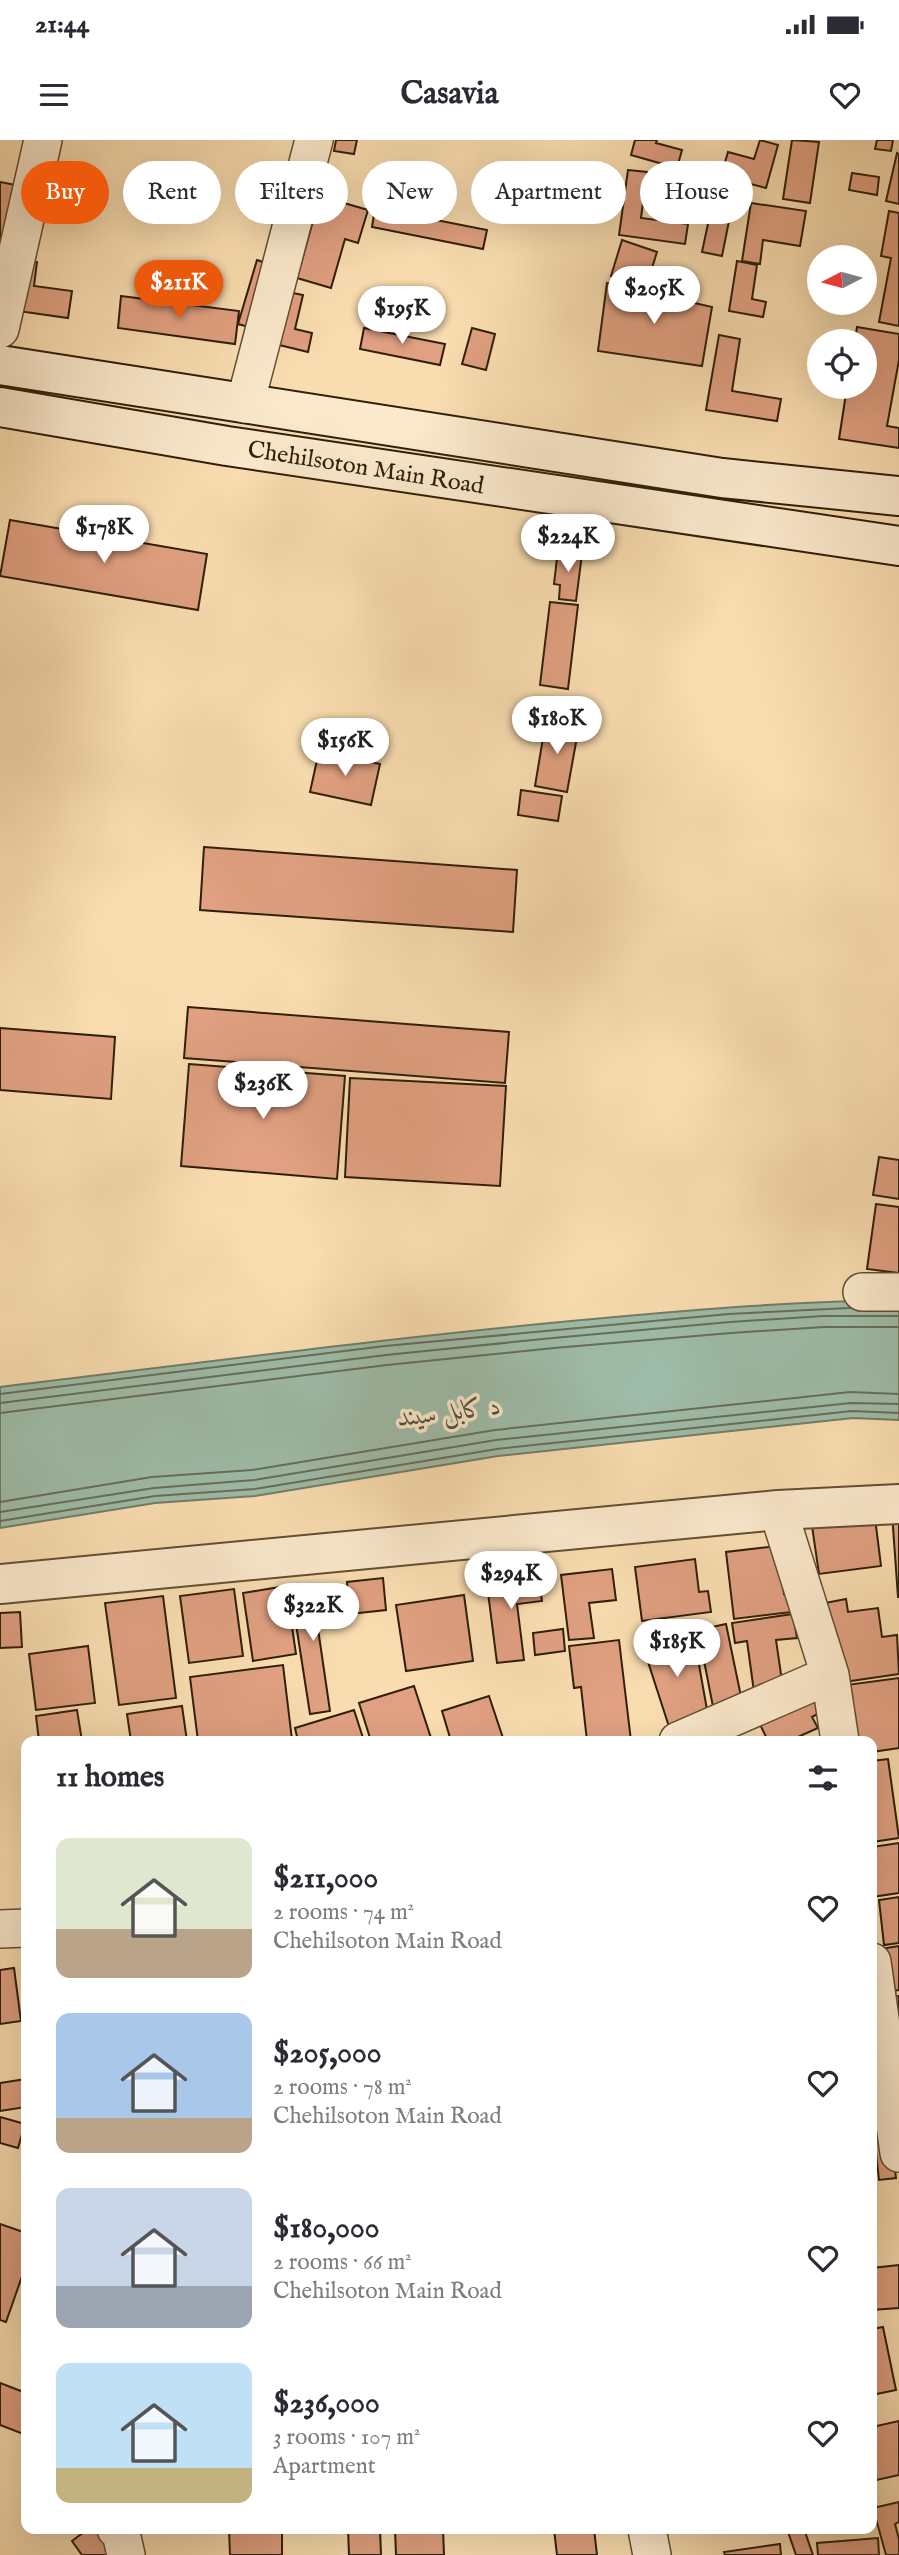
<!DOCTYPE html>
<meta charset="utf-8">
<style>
body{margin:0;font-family:"IM FELL English",Amiri,serif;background:#f2f2f3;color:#2b2b33;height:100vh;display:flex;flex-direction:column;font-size:26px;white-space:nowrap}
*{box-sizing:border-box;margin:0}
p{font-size:23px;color:#7c7c81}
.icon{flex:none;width:38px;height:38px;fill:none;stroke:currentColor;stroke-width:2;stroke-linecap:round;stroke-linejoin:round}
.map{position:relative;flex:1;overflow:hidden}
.details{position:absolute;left:21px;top:1596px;width:856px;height:798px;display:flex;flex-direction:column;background:#fff;border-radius:14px;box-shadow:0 7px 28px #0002}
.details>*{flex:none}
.banner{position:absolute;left:21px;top:21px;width:858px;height:63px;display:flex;gap:14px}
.needle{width:46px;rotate:264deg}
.fabs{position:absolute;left:807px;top:105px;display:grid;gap:14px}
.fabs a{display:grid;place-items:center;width:70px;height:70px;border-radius:50%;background:#fff;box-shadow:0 7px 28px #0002;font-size:35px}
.price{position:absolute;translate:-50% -60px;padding:0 16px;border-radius:24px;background:#fff;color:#222;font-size:23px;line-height:46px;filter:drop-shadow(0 2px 4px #0008)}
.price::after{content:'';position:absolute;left:50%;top:42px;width:21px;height:16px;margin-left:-10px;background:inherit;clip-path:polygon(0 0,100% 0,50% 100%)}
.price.selected{background:#ea580c;color:#fff}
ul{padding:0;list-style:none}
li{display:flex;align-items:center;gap:21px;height:175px;padding:0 35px}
li span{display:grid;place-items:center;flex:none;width:196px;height:140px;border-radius:14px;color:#555}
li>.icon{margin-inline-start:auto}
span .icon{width:84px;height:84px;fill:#fffc;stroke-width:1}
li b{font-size:30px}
h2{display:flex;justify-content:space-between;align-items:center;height:84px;padding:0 35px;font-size:30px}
.chip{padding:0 24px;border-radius:32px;background:#fff;box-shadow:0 7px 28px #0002;font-size:24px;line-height:63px}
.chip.selected{background:#ea580c;color:#fff}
.status{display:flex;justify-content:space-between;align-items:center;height:49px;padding:0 35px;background:#fff;direction:ltr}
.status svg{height:19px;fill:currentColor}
header{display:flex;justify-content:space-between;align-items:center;height:91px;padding:0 35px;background:#fff;font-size:32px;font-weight:700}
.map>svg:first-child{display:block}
</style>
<div class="status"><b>21:44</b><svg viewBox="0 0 49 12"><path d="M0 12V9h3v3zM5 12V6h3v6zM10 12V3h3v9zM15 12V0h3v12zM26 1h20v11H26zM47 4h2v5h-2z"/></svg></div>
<header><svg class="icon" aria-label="menu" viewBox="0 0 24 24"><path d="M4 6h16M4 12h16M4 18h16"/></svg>Casavia<svg class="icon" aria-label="heart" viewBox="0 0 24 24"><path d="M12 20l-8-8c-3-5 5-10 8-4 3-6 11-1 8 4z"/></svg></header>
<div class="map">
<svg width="899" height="2415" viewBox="0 0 899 2415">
<rect width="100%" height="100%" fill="#f9ddb0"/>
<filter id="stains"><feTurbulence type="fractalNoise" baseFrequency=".00286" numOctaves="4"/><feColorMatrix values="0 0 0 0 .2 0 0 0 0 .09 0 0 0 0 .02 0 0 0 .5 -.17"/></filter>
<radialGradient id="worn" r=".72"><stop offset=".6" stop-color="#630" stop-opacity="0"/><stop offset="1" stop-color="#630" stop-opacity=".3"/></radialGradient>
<!-- water -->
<path fill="#9ebca9" stroke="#727d69" stroke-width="2" d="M899 1160V1280L853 1278 498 1316 255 1356 155 1363 0 1388V1247C201 1223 402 1196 604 1178 702 1169 800 1161 899 1160Z"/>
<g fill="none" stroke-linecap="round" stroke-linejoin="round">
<!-- shore -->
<path stroke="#666e59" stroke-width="2" d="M0 1254 385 1206 729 1174 850 1168
M0 1263 386 1215 553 1198 730 1182 823 1176H899
M0 1273 387 1225 554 1208 731 1193 824 1187H899
M0 1362 152 1337 252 1330 495 1290 850 1252 899 1254
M0 1372 154 1348 254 1340 496 1300 851 1263 899 1264
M0 1381 155 1356 255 1349 497 1309 852 1271 899 1273"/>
</g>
<!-- building -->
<path fill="#e0a081" stroke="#2f1f09" stroke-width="2" d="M336 0H357L354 14 334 11Z
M635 0H657L656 3 682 10 677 28 631 15Z
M760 0 778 5 766 48 721 36 728 12 754 19Z
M792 0 819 2 810 63 783 59Z
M877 0H893L891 11 875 9Z
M897 13 899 14V64L886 61Z
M628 30 647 32 641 78 688 84 685 104 619 95Z
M852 33 879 37 877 55 849 50Z
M717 41 736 46 722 116 702 112Z
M0 42 21 46 11 99 0 97Z
M320 56 368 70 358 103 345 99 331 148 297 138Z
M751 63 806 71 800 106 763 100 760 124 742 121Z
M375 68 487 90 483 109 372 87Z
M889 71 899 73V186L879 182 891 118 881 116Z
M622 100 657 112 646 147 611 136Z
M19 119 37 122 34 146 72 151 68 178 11 170Z
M257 120 275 126 256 189 238 184Z
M737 121 757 125 752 159 766 162 763 177 729 171Z
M607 143 712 167 702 226 598 211Z
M288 152 303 155 295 189 312 193 308 212 275 204Z
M121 156 239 171 235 204 118 188Z
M857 187 899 194V220L887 286 899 288V308L839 299 847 247H864V201H855Z
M364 188 445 204 440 225 360 209Z
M472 188 495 194 486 230 462 224Z
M719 195 740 199 732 251 781 259 777 281 706 270Z
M10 380 207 414 198 470 0 436Z
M558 410 582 414 576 461 559 459 560 445 554 444Z
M550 462 578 465 568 549 540 545Z
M546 580 579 586 567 652 535 646Z
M319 611 380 624 371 665 310 652Z
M521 650 562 656 558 681 518 675Z
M204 707 517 730 513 792 200 770Z
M188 867 509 892 505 943 184 918Z
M0 888 115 897 111 959 0 950Z
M189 924 345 936 337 1039 181 1026Z
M350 938 506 946 500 1046 345 1037Z
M879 1017 899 1020V1059L873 1055Z
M876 1064 899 1067V1133L867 1129Z
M899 1372V1457H898L892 1373Z
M875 1378 881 1426 819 1434 812 1386Z
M778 1406 784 1454 798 1452 800 1471 734 1479 726 1412Z
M695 1419 699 1452 708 1451 711 1472 642 1481 635 1427Z
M612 1429 616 1460 589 1463 594 1498 569 1500 561 1435Z
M538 1431 542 1461 517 1464 524 1520 497 1523 486 1437Z
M383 1438 386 1470 350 1474 347 1442Z
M286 1446 296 1514 253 1521 243 1453Z
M327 1446 332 1480 317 1482 330 1571 310 1574 291 1452Z
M234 1449 243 1516 189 1523 180 1456Z
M464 1455 473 1521 406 1531 396 1465Z
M163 1456 176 1558 119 1565 105 1463Z
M846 1459 848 1472 878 1468 882 1497 897 1495 899 1534 837 1543 825 1463Z
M20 1472 22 1507 0 1508V1473Z
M793 1474 797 1498 776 1500 784 1555 755 1559 747 1501 735 1503 732 1483Z
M726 1484 744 1571 715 1577 698 1490Z
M563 1489 565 1511 535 1515 533 1493Z
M693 1491 709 1581 672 1596 640 1497Z
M619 1500 631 1601H587L581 1547 574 1548 569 1506Z
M88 1506 95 1563 36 1570 29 1514Z
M283 1525 292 1600 198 1601 190 1537Z
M899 1538V1608L872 1612V1601H846L839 1546Z
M414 1546 432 1601H371L359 1563Z
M815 1547 825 1570 812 1577 818 1588 789 1601H768L755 1574Z
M489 1556 504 1601H451L442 1571Z
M182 1566 187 1601H131L127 1574Z
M77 1570 82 1601H39L36 1576Z
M354 1570 364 1601H298L295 1588Z
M888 1619 899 1698 872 1702V1621Z
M899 1703V1753L872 1757V1707Z
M899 1757V1803L884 1805 879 1760Z
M899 1806V1850L887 1852 880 1809Z
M14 1828 21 1881 0 1884V1830Z
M899 1856V1907L891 1857Z
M26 1939V1967L0 1971V1943Z
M886 1953 896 2038 879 2040 872 1976V1954Z
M0 1977 25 1984 18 2008 0 2003Z
M0 2084 26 2093V2125L6 2182 0 2180Z
M899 2125V2168L872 2170V2128Z
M883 2187 896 2250 872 2255V2189Z
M0 2243 26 2253V2295L0 2285Z
M899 2281V2335L872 2341V2287Z
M899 2362V2382L895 2384 899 2399V2415H886L873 2368Z
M88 2389H95L113 2415H82L72 2401Z
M229 2389H282V2415H230Z
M348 2389H380L381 2415H349Z
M395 2389H443L444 2415H396Z
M554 2389H594L597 2415H557Z
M787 2389H804L813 2415H796Z
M878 2398 879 2415H818L817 2403Z
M780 2404 781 2415H725L724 2412Z"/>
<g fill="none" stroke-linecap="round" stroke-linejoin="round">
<!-- minor casing -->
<g stroke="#624e33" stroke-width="40">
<path id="minor" d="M0 189 43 0
M245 264 314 0
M862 1152H899
M778 1370 830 1535 840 1601
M678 1601 830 1535
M0 1789 26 1788
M872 1822 899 2013
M116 2389 121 2393 126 2415
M647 2389 652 2415"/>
</g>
<!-- tertiary casing -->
<g stroke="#624e33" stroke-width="42">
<path id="tertiary" d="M0 1444 778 1370 899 1364"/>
</g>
<!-- secondary casing -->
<g stroke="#2f1f09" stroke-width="42">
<path id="secondary" d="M0 225 722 338 899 356
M0 267 227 306 899 406"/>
</g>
<!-- minor -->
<use href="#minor" stroke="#fbe9cc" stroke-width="37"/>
<!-- tertiary -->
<use href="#tertiary" stroke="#fbe9cc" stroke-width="38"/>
<!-- secondary -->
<use href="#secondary" stroke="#fbe9cc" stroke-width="38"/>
</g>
<g text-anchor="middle" stroke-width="7" stroke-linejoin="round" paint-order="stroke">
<!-- street labels -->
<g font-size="24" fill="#2f1f09" stroke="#fbe9cc">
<text transform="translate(366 327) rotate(9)" y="8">Chehilsoton Main Road</text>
</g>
<!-- water labels -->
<g font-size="26" font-style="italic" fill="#504e39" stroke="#fbe9cc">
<text transform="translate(449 1271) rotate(-7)" y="9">د کابل سيند</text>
</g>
</g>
<rect width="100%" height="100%" filter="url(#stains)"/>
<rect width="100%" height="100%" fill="url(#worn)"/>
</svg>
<div class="fabs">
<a><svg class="needle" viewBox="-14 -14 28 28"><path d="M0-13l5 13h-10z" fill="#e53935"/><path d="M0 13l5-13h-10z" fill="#7c7c81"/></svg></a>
<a><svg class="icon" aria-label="locate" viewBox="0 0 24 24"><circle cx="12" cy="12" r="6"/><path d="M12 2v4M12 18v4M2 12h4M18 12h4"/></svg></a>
</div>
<b class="price selected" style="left:179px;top:180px">$211K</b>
<b class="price" style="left:654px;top:186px">$205K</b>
<b class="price" style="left:402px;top:206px">$195K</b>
<b class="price" style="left:104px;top:425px">$178K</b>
<b class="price" style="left:568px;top:434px">$224K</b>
<b class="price" style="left:557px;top:616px">$180K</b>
<b class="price" style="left:345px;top:638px">$156K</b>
<b class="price" style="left:263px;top:981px">$236K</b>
<b class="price" style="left:511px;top:1471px">$294K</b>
<b class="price" style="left:313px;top:1503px">$322K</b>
<b class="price" style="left:677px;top:1539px">$185K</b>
<div class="banner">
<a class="chip selected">Buy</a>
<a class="chip">Rent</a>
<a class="chip">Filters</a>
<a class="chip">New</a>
<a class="chip">Apartment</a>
<a class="chip">House</a>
</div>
<section class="details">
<h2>11 homes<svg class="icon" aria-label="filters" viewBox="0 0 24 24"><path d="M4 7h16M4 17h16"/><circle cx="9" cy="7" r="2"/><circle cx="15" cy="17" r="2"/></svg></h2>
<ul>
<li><span style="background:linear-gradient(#dfe7d0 65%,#b9a48a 0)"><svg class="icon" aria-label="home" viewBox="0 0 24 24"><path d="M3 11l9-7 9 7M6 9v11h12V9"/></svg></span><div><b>$211,000</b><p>2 rooms · 74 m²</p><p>Chehilsoton Main Road</p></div><svg class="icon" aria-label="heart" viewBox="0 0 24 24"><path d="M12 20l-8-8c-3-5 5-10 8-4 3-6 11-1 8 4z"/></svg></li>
<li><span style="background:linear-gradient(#a9c7e8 75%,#b9a48a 0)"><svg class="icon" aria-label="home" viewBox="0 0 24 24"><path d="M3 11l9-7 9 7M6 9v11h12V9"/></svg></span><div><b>$205,000</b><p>2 rooms · 78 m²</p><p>Chehilsoton Main Road</p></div><svg class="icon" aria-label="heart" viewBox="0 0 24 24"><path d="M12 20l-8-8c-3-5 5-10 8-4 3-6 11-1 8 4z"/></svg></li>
<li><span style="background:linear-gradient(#c9d6e8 70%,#9aa5b1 0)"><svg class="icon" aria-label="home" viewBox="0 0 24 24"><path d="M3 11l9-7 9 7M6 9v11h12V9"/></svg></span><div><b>$180,000</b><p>2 rooms · 66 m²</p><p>Chehilsoton Main Road</p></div><svg class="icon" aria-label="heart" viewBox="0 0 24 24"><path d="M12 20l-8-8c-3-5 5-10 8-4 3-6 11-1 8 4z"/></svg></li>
<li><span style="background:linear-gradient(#bfe0f5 75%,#c2b280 0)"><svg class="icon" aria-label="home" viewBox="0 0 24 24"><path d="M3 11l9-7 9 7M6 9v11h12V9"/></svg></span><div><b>$236,000</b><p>3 rooms · 107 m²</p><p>Apartment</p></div><svg class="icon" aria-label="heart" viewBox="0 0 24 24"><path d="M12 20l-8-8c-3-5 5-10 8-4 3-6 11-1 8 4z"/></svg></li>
</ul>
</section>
</div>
